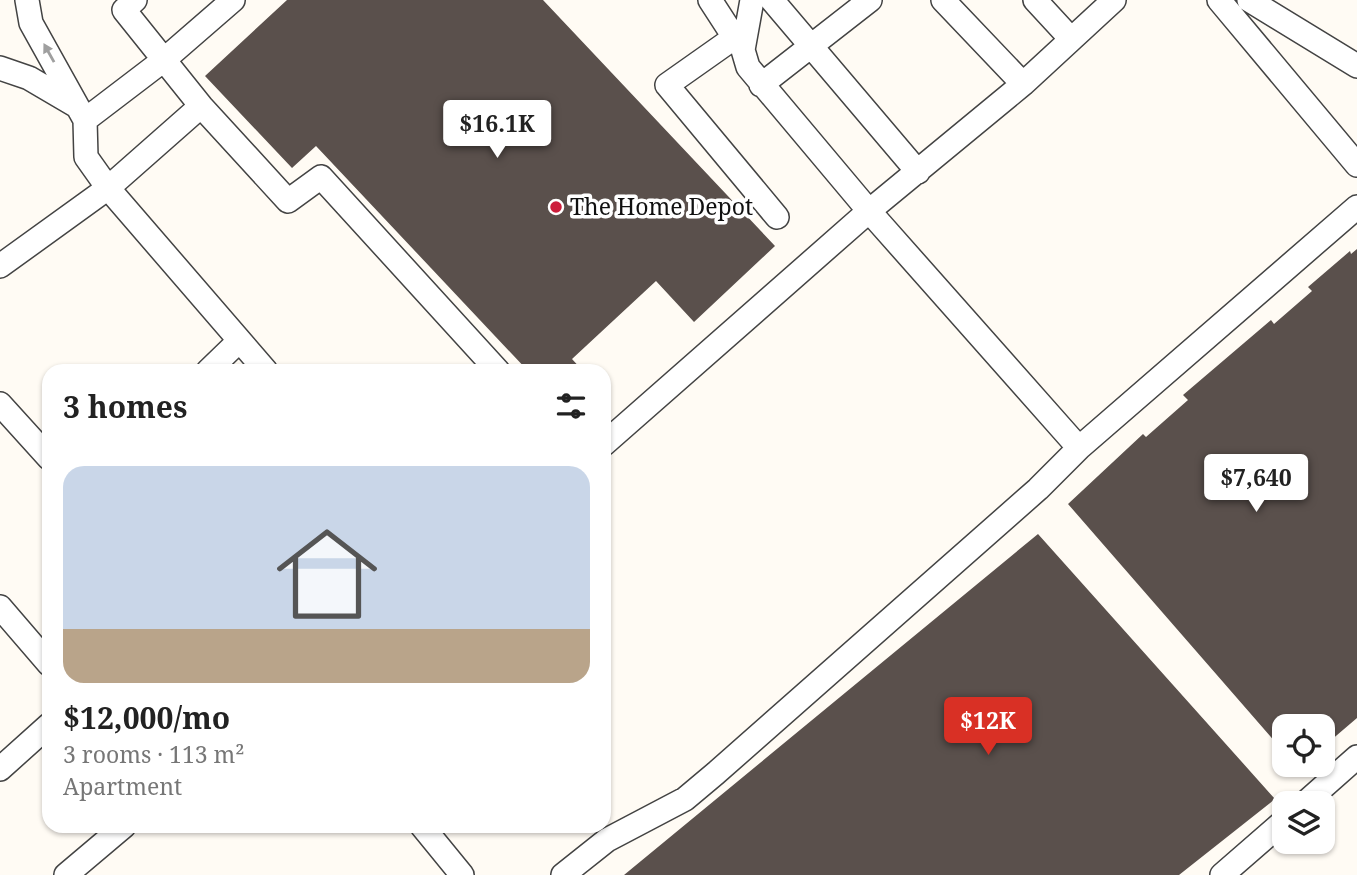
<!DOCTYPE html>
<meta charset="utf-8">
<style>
body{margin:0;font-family:"Noto Serif",serif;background:#f6f6f6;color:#222;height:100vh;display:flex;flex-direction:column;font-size:26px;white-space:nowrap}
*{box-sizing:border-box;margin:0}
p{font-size:23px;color:#767676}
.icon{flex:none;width:38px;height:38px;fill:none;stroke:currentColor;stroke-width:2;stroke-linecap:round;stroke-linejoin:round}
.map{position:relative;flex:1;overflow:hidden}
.side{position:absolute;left:42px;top:364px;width:569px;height:469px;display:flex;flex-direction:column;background:#fff;border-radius:21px;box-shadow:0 2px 5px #0004}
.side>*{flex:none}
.tools{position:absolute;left:1272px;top:714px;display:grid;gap:14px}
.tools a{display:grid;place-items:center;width:63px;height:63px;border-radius:14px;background:#fff;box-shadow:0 2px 5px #0004;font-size:35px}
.price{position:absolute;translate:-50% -60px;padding:0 16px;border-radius:7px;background:#fff;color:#222;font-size:23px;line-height:46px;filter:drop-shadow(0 2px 4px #0008)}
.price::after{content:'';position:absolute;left:50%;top:42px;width:21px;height:16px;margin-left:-10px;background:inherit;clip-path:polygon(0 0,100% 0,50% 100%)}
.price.selected{background:#d93025;color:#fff}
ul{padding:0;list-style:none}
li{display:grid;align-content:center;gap:14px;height:371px;padding:0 21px}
li span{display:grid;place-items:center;height:217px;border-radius:21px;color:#555}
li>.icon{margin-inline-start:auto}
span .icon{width:126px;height:126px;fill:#fffc;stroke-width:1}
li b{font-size:30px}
h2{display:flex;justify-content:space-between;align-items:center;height:84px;padding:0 21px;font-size:30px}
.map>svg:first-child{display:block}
</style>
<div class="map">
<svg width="1357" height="875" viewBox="0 0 1357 875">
<rect width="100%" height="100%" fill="#fffbf4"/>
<!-- building -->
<path fill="#5a504c" d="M287 0H543L775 246 694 322 656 281 572 359 583 371H528L316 146 292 168 205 76Z
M1357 249V718L1323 747V726H1284V752L1068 504 1143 434 1146 437 1188 400 1183 395 1271 320 1274 324 1312 291 1308 287 1350 251 1351 254Z
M1038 534 1275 799 1179 875H624Z"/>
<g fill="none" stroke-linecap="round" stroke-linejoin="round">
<!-- minor casing -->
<g stroke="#434343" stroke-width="26">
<path id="minor" d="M27 0 31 23 85 120 86 157 108 188 266 371
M135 0 124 10 201 106
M710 0 734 37
M752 0 743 50 748 67 869 211 1079 448
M772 0 918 172
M943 0 1023 84
M1035 0 1071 39
M1219 0 1357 165
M1249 0 1357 66
M745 30 667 85 777 217
M0 68 29 78 75 105
M761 85 870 0
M85 120 165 59 233 0
M0 266 108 188 201 106 288 201 321 177 498 371
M208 371 239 341
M0 404 49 458
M604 444 869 211 1023 84 1114 0
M0 607 49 664
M0 769 49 725
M1305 803 1357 757
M422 826 462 875
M66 875 124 826
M563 875 607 840 685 799 716 773 1038 489 1079 448 1357 207
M1222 875 1284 821"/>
</g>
<!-- minor -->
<use href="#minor" stroke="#fff" stroke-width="23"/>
</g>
<!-- one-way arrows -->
<defs><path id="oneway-solid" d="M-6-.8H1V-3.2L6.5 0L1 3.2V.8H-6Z" transform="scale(1.75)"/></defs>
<use fill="#9f9f9f" href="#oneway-solid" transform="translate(49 53) rotate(-119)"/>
<!-- markers -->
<circle fill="#cc1d3b" stroke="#fff" stroke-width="2.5" cx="556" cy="207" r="7"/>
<g text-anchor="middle" stroke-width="7" stroke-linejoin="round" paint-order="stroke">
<!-- poi labels -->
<g font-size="23" fill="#101010" stroke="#fff" text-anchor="start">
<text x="570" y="215">The Home Depot</text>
</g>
</g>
</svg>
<div class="tools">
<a><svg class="icon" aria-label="locate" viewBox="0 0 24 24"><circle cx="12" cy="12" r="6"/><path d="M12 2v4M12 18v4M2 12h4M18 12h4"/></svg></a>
<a><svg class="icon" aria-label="layers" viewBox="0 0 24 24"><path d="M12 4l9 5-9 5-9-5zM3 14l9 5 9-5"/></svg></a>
</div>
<b class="price" style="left:497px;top:160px">$16.1K</b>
<b class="price" style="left:1256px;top:514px">$7,640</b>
<b class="price selected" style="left:988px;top:757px">$12K</b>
<section class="side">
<h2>3 homes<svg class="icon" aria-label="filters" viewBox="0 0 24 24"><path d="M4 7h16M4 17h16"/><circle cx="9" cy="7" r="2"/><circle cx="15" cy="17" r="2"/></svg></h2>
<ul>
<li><span style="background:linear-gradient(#c9d6e8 75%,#b9a48a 0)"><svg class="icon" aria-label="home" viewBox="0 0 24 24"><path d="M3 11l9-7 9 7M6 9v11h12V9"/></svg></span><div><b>$12,000/mo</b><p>3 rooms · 113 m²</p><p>Apartment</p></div></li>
</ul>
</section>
</div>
